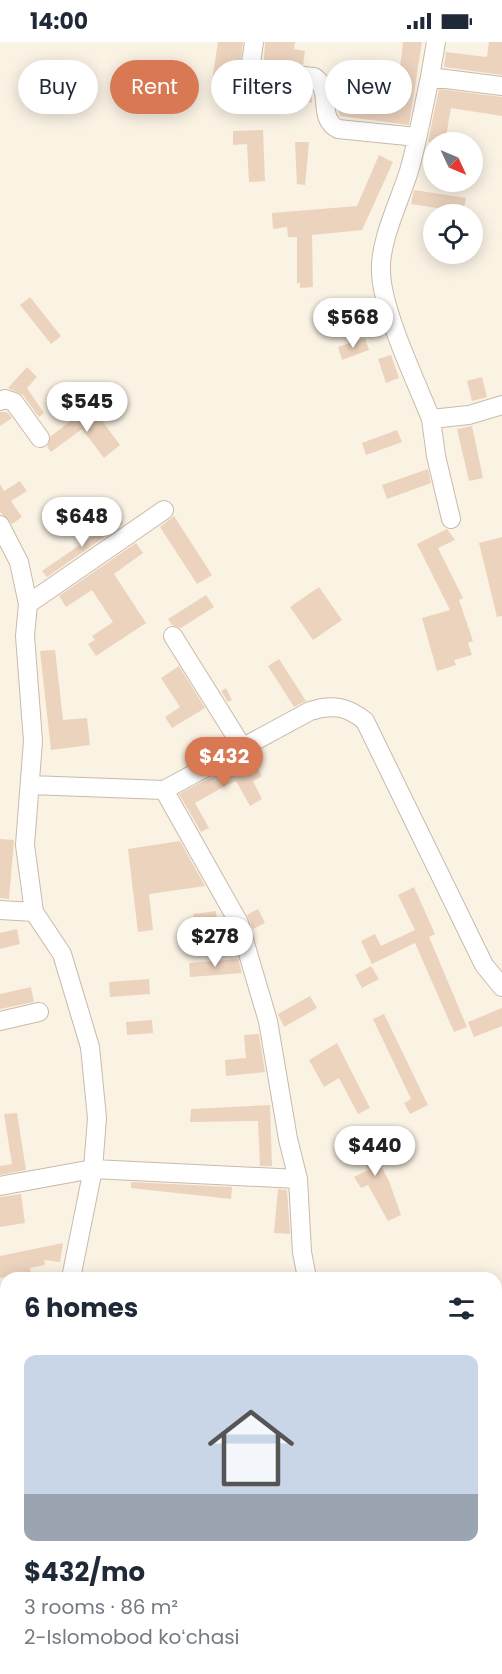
<!DOCTYPE html>
<meta charset="utf-8">
<style>
body{margin:0;font-family:Poppins,sans-serif;background:#f2f2f3;color:#1f2937;height:100vh;display:flex;flex-direction:column;font-size:22px;white-space:nowrap}
*{box-sizing:border-box;margin:0}
p{font-size:20px;color:#747a83}
.icon{flex:none;width:33px;height:33px;fill:none;stroke:currentColor;stroke-width:2;stroke-linecap:round;stroke-linejoin:round}
.map{position:relative;flex:1;overflow:hidden}
.sheet{position:absolute;left:0px;top:1230px;width:502px;height:402px;display:flex;flex-direction:column;background:#fff;border-radius:18px 18px 0 0;box-shadow:0 3px 15px #0003}
.sheet>*{flex:none}
.banner{position:absolute;left:18px;top:18px;width:466px;height:54px;display:flex;gap:12px}
.needle{width:39px;rotate:134deg}
.buttons{position:absolute;left:423px;top:90px;display:grid;gap:12px}
.buttons a{display:grid;place-items:center;width:60px;height:60px;border-radius:50%;background:#fff;box-shadow:0 3px 15px #0003;font-size:30px}
.price{position:absolute;translate:-50% -51px;padding:0 14px;border-radius:21px;background:#fff;color:#222;font-size:20px;line-height:39px;filter:drop-shadow(0 2px 3px #0008)}
.price::after{content:'';position:absolute;left:50%;top:36px;width:18px;height:14px;margin-left:-9px;background:inherit;clip-path:polygon(0 0,100% 0,50% 100%)}
.price.on{background:#d87954;color:#fff}
ul{padding:0;list-style:none}
li{display:grid;align-content:center;gap:12px;height:318px;padding:0 24px}
li span{display:grid;place-items:center;height:186px;border-radius:12px;color:#555}
li>.icon{margin-inline-start:auto}
span .icon{width:108px;height:108px;fill:#fffc;stroke-width:1}
li b{font-size:26px}
h2{display:flex;justify-content:space-between;align-items:center;height:72px;padding:0 24px;font-size:26px}
.tag{padding:0 21px;border-radius:27px;background:#fff;box-shadow:0 3px 15px #0003;font-size:21px;line-height:54px}
.tag.on{background:#d87954;color:#fff}
.status{display:flex;justify-content:space-between;align-items:center;height:42px;padding:0 30px;background:#fff;direction:ltr}
.status svg{height:16px;fill:currentColor}
.map>svg:first-child{display:block}
</style>
<div class="status"><b>14:00</b><svg viewBox="0 0 49 12"><path d="M0 12V9h3v3zM5 12V6h3v6zM10 12V3h3v9zM15 12V0h3v12zM26 1h20v11H26zM47 4h2v5h-2z"/></svg></div>
<div class="map">
<svg width="502" height="1632" viewBox="0 0 502 1632">
<rect width="100%" height="100%" fill="#faf2e3"/>
<!-- building -->
<path fill="#ecd3be" d="M218 0H243L240 24 251 38 258 41 309 46 312 51V61L250 55V52L211 47Z
M265 0H295L294 7 305 9 303 23 264 19Z
M403 0H422L409 83 340 74 337 64 341 25 399 33Z
M489 0H502V33L444 25 446 10 487 15Z
M439 47 502 55V74L451 66 445 100H428Z
M263 88 265 139 249 140 247 102 233 103V89Z
M295 100H309L305 143 297 142Z
M379 113 393 120 362 188 312 193 313 245 300 246V241H297V195H288L287 185 273 187 272 171 357 164Z
M414 148 466 156 463 170 411 162Z
M30 255 61 294 51 302 20 263Z
M365 296 369 308 342 318 338 305Z
M391 313 399 336 386 341 378 317Z
M27 325 37 335 27 346 44 371 39 375 23 353 8 346Z
M482 335 487 355 472 359 467 339Z
M91 364 120 403 104 416 82 387 51 410 47 405 51 394Z
M0 370H7L12 376 0 384Z
M472 384 483 436 469 439 457 387Z
M397 388 402 400 366 413 362 401Z
M428 427 431 441 387 457 382 443Z
M20 439 27 449 11 459 22 475 12 482 0 470V442L4 449Z
M174 474 212 533 197 542 160 485Z
M119 476 123 482 47 535 42 529Z
M447 487 455 498 438 506 463 556 459 558 473 599 468 601 472 613 454 618 456 623 437 629 422 576 450 568 417 502Z
M502 495V574L497 575 479 501Z
M136 501 143 511 114 532 146 581 96 614 88 602 95 598 92 594 113 580 92 548 66 565 59 554Z
M319 545 342 578 313 598 290 565Z
M206 553 214 565 181 586 172 583 168 577Z
M55 608 63 678 87 676 90 703 51 708 40 609Z
M279 617 306 659 294 665 268 624Z
M179 624 205 666 172 686 165 675 180 665 161 636Z
M226 646 232 658 228 660 221 649Z
M251 714 262 734 253 739 262 757 250 764 236 739 225 744 195 761 209 786 201 790 179 752Z
M0 797 14 798 9 857 0 856Z
M180 799 205 844 149 852 153 888 138 890 128 807Z
M414 845 435 892 429 895 467 985 454 990 415 901 372 922 361 899 375 892 381 904 415 888 398 853Z
M258 867 265 881 253 887 247 873Z
M216 869 217 882 195 885 193 872Z
M17 887 20 902 0 907V891Z
M238 917 242 931 190 935 189 921Z
M371 924 379 937 362 946 355 933Z
M149 937 150 952 110 955 109 940Z
M31 945 34 960 0 967V952Z
M310 954 317 966 284 985 278 972Z
M502 966V984L474 995 468 980Z
M384 972 428 1063 410 1072 404 1061 411 1057 373 977Z
M152 978 153 991 127 993 126 980Z
M259 992 265 1030 226 1034 225 1018 246 1016 244 993Z
M337 1001 370 1066 358 1072 339 1036 324 1045 309 1018Z
M270 1063 272 1124H260L258 1079 190 1080 191 1067Z
M17 1071 26 1128 0 1133V1124L12 1122 4 1072Z
M361 1086 389 1139 401 1173 388 1179 368 1143 361 1146 354 1135 368 1128 349 1093Z
M131 1140 232 1145 231 1157 131 1146Z
M278 1147 287 1148 290 1192 274 1191Z
M21 1152 25 1181 0 1185V1155Z
M63 1201 60 1220 44 1218 45 1223 30 1226 31 1230 0 1236V1214Z"/>
<g fill="none" stroke-linecap="round" stroke-linejoin="round">
<!-- minor casing -->
<g stroke="#c9baab" stroke-width="20">
<path id="minor" d="M254 0 251 21 259 30 314 35C334 48 316 76 338 87L417 95
M436 0 430 35 502 44
M430 35C423 66 418 98 409 129 400 158 379 200 381 230 382 269 416 339 431 377L469 373 502 363
M0 359 5 357 14 360 40 396
M431 377 436 414 451 477
M0 483 19 520 28 562 25 594 33 699 25 803 34 870 62 912 90 1005 97 1076 93 1127 71 1236
M28 562 164 468
M173 594 243 706
M30 743 164 748 310 669C332 662 347 664 365 679L484 923 502 945
M0 868 34 870
M0 979 39 970
M298 1137 302 1210 307 1236
M0 1144 93 1127 298 1137 288 1097 268 979 239 881 164 748
M0 1331 6 1330
M496 1410 502 1408
M0 1485 6 1463
M496 1544 502 1547
M0 1586 6 1588
M95 1626 109 1632"/>
</g>
<!-- minor -->
<use href="#minor" stroke="#fff" stroke-width="18"/>
</g>
</svg>
<div class="buttons">
<a><svg class="needle" viewBox="-14 -14 28 28"><path d="M0-13l5 13h-10z" fill="#e53935"/><path d="M0 13l5-13h-10z" fill="#747a83"/></svg></a>
<a><svg class="icon" aria-label="locate" viewBox="0 0 24 24"><circle cx="12" cy="12" r="6"/><path d="M12 2v4M12 18v4M2 12h4M18 12h4"/></svg></a>
</div>
<b class="price" style="left:353px;top:307px">$568</b>
<b class="price" style="left:87px;top:391px">$545</b>
<b class="price" style="left:82px;top:506px">$648</b>
<b class="price on" style="left:224px;top:746px">$432</b>
<b class="price" style="left:215px;top:926px">$278</b>
<b class="price" style="left:375px;top:1135px">$440</b>
<div class="banner">
<a class="tag">Buy</a>
<a class="tag on">Rent</a>
<a class="tag">Filters</a>
<a class="tag">New</a>
</div>
<section class="sheet">
<h2>6 homes<svg class="icon" aria-label="filters" viewBox="0 0 24 24"><path d="M4 7h16M4 17h16"/><circle cx="9" cy="7" r="2"/><circle cx="15" cy="17" r="2"/></svg></h2>
<ul>
<li><span style="background:linear-gradient(#c9d6e8 75%,#9aa5b1 0)"><svg class="icon" aria-label="home" viewBox="0 0 24 24"><path d="M3 11l9-7 9 7M6 9v11h12V9"/></svg></span><div><b>$432/mo</b><p>3 rooms · 86 m²</p><p>2-Islomobod koʻchasi</p></div></li>
</ul>
</section>
</div>
